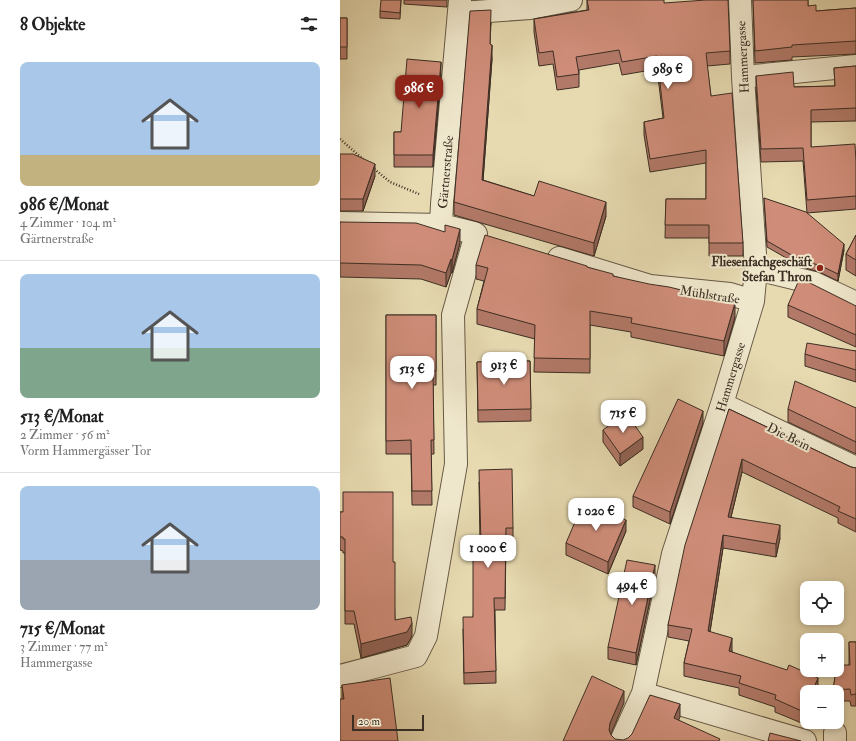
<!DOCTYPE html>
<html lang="de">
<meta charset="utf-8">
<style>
body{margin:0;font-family:"IM FELL Double Pica",serif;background:#f2f2f2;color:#222;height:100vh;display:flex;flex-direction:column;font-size:15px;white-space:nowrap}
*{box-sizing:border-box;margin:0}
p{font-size:13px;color:#767676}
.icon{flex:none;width:22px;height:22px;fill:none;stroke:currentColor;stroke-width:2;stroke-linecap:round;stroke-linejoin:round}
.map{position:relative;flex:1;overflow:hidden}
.sheet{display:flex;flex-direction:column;background:#fff;width:340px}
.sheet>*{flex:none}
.fabs{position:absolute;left:460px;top:581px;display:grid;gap:8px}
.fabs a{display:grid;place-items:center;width:44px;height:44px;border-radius:8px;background:#fff;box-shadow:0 2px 6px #0003;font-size:20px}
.scale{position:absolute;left:12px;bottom:10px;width:72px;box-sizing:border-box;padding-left:4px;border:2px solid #3c2e23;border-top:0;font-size:11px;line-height:14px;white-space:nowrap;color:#3c2e23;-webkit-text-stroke:3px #efe7cc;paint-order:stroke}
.price{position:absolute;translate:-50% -34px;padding:0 9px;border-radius:8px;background:#fff;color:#222;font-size:13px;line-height:26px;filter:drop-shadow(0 1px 2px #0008)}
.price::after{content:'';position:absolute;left:50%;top:24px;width:12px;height:9px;margin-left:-6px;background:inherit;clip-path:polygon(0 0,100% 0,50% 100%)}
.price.active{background:#8f2418;color:#fff}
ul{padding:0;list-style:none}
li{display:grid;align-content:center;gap:8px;height:212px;padding:0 20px}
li+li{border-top:1px solid #e0e0e0}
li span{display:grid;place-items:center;height:124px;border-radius:8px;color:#555}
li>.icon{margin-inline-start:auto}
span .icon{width:72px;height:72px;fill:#fffc;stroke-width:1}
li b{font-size:17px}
h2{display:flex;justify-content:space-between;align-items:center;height:48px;padding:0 20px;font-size:17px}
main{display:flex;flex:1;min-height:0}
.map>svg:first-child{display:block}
</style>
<main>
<section class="sheet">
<h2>8 Objekte<svg class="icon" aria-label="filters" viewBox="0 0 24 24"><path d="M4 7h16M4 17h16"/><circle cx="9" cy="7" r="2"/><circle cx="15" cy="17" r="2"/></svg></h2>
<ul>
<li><span style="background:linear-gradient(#a9c7e8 75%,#c2b280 0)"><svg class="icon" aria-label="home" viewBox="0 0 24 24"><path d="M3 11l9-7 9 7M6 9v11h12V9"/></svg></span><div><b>986 €/Monat</b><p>4 Zimmer · 104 m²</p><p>Gärtnerstraße</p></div></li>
<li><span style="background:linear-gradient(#a9c7e8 60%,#7fa58c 0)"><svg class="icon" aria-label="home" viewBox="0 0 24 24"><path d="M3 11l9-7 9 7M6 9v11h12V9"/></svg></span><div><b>513 €/Monat</b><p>2 Zimmer · 56 m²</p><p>Vorm Hammergässer Tor</p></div></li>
<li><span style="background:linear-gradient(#a9c7e8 60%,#9aa5b1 0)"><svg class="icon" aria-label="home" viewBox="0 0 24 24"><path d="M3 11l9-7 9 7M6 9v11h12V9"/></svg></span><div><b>715 €/Monat</b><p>3 Zimmer · 77 m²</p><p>Hammergasse</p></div></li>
</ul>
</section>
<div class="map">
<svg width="516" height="741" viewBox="0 0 516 741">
<rect width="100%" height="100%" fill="#e7dab1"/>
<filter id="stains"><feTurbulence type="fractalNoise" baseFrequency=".005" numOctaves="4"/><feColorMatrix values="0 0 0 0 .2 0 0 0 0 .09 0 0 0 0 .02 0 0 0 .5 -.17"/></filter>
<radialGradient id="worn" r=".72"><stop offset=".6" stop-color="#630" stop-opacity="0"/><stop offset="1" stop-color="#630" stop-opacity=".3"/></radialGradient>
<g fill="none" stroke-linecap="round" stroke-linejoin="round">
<!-- minor casing -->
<g stroke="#675946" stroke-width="24">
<path id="minor" d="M121 13 190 8 231 0
M403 77 516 66
M0 223 101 225 134 233
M101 225 102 204 120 0
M219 258 310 286 390 294 413 301
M416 269 474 283 516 303
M382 404 516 468
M0 676 76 656 86 636 116 464 113 315 136 234
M312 696 465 741
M281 741 303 693 333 554 382 404 413 301 416 269 403 77 400 0
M495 741V733"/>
</g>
<!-- path -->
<path stroke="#3c2e23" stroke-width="2.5" stroke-dasharray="1 2" stroke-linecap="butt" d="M0 139 24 160
M32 167 50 182 79 194"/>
<!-- minor -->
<use href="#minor" stroke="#efe7cc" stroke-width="22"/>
</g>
<!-- wall -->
<path fill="#b27968" stroke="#3c2e23" d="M61 0 60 19 40 18V11Z
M64 0H107V7L64 4Z
M247 0 324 3 390 51V64L367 66 371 96 403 243V256H369V238H325L326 199H366V163L310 172 304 135V122L323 118 317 69 282 75 279 63 239 70V87L217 90 213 64 199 66 194 32V19L247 10Z
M413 0H468V6L476 11 516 8V54L452 57V60L415 63Z
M0 18H7V59H0Z
M151 23 150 44 152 59 143 180 194 196 266 216 254 256 114 215V202Z
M516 66V121L471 122V147L516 162V209L467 213 463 161 421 162 416 88V76L454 87 495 86 494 68Z
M101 74 93 167H54V132H61Z
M0 154 35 176 23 211H0Z
M424 198 504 250 498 281 479 272 462 267 427 247Z
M0 222 120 243 112 273H111L106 287 81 279 0 277Z
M516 235V276L506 270V254Z
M136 265 247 267 395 317 384 356 291 337V332L250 325V373L194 372 195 339 137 324V309L144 281 136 279Z
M448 305 516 306V347L448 317Z
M46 315H96V385H93L94 454H91L92 505H72L71 454H46Z
M516 351V382L465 366V354Z
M190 361 191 421 138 422 137 362Z
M516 408V454L448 422V409Z
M389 409 511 467 516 468V532L498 523V518L402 472 391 517 440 538 436 557 383 548 370 632 392 650V652L478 690 467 692V716L464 724 435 712V707L399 695V688L344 676V663L349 641 328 637V625Z
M363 423 330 524 293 507V496Z
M263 430 303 449 280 466 263 442Z
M139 482 173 528V540H166L165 610H155L156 683 124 684 123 629 133 617 140 544Z
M0 512H3L53 562 55 620 72 636 67 645 21 658 14 624H5V553H3V551L0 550Z
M286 531 268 574 226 555V543Z
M315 577 296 665 268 659V647Z
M509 642H516V706H511L510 701H497V692H493L496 670 509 665Z
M2 685 58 741 2 699Z"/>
<!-- shaded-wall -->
<path fill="#916355" stroke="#3c2e23" d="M152 45V59L142 194V180Z
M101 62V74L93 167V155Z
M35 164V176L23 211V199Z
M266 202V216L254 256V243Z
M120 229V243L112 273V260Z
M504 244V250L498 281V274Z
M111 259V273L106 287V273Z
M395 303V317L384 356V341Z
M363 411V423L330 524V512Z
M303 437V449L280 466V454Z
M402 459V472L388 529V517Z
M286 520V531L268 574V562Z
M440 525V538L436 557V544Z
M383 535V548L368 644V631Z
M315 565V577L296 665V653Z
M72 623V636L67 645 21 658V644Z
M392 638V650L389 664V651Z
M478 678V690L477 692H472Z
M284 691V703L270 736 269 730 270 723Z
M340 704V717L334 731V718Z
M467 704V716L464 724V712Z"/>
<!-- building -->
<path fill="#cf8d79" stroke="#3c2e23" d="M41 0H61L60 13 40 11Z
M247 0H324V3L366 0H388L390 51 366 53 371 96 392 93 403 243H369V225H325L326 199H366V150L310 159 304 122 324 118 317 56 282 62 279 50 236 57 239 74 217 77 213 51 199 53 194 19 249 10Z
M413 0H468V6L476 5V11L516 8V41L452 45V47L415 51Z
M151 10 150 44 152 45 142 180 194 196 199 181 266 202 254 243 114 202 130 11Z
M0 18H7V47H0Z
M67 59 101 62 93 155H54V132H61Z
M516 66V108L471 110V147L515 144 516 162V196L467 200 463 148 421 149 416 76 453 72 454 87 495 86 494 68Z
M0 154H13L35 164 23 199H0Z
M424 198 466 212 504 244 498 274 479 265 462 261 427 241Z
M0 222 76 223 105 232V225L120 229 112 260 111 259 106 273 81 265 0 263Z
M145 235 247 266V267L273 274V276L309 284 329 287 395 303 384 341 291 323 292 318 250 311V359L194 358 195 325 137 309 148 268 136 265Z
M516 235V260L506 254Z
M459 280 470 283 516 306V335L448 305Z
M46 315H96V371H93L94 440H91L92 491H72L71 440 46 441Z
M467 343 516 351V370L465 354Z
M190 361 191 409 138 410 137 362Z
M455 381 516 408V442L448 409Z
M338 399 363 411 330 512 293 496Z
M389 409 511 467 516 468V519L498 511 500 507 402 459 388 517 440 525 436 544 383 535 368 631 392 638 389 651 447 670 449 665 478 678 472 692H467V704L464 712 435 699 436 695 399 683 401 676 344 663 352 629 328 625 345 545Z
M286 413 303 437 280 454 263 430Z
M172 469 173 528H166L165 598H154L156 671 124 673 123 617H133V544H141L139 470Z
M3 492H53V562H55V620L71 617 72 623 67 632 21 644 14 611H5V539H3V537H0V512H3Z
M244 501 286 520 268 562 226 543Z
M287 560 315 565 296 653 268 647Z
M509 642H516V694L511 695 510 689 493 690 496 670H497V665H510Z
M252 676 284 691 270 723 269 730 271 735 275 739 283 740 288 738 292 734 310 695 340 704 334 718 380 739 379 741H223Z
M50 678 58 741H0V699H4L2 685Z
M430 733 461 741H428Z"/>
<!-- markers -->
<circle fill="#8f2418" stroke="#efe7cc" stroke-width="1.5" cx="480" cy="268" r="4"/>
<g text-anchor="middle" stroke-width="4" stroke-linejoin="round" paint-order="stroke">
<!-- street labels -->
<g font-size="13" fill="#3c2e23" stroke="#efe7cc">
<text transform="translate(402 57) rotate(-93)" y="5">Hammergasse</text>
<text transform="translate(105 172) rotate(-85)" y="5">Gärtnerstraße</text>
<text transform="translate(370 294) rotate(9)" y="5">Mühlstraße</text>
<text transform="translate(390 377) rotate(-73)" y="5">Hammergasse</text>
<text transform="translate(449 436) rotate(26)" y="5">Die Bein</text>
</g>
<!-- poi labels -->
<g font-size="13" font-weight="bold" fill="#3c2e23" stroke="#efe7cc" text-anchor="end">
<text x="472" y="266">Fliesenfachgeschäft<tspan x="472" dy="15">Stefan Thron</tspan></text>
</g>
</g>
<rect width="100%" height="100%" filter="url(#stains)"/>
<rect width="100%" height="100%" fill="url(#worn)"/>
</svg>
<div class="fabs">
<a><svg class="icon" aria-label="locate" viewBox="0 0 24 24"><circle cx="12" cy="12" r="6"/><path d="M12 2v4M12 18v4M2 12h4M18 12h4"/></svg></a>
<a>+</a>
<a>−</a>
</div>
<div class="scale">20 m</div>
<b class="price" style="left:328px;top:90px">989 €</b>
<b class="price active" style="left:79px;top:109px">986 €</b>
<b class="price" style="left:164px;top:386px">913 €</b>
<b class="price" style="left:72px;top:390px">513 €</b>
<b class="price" style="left:283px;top:434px">715 €</b>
<b class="price" style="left:256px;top:532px">1 020 €</b>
<b class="price" style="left:148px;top:569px">1 000 €</b>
<b class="price" style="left:292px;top:606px">494 €</b>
</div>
</main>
